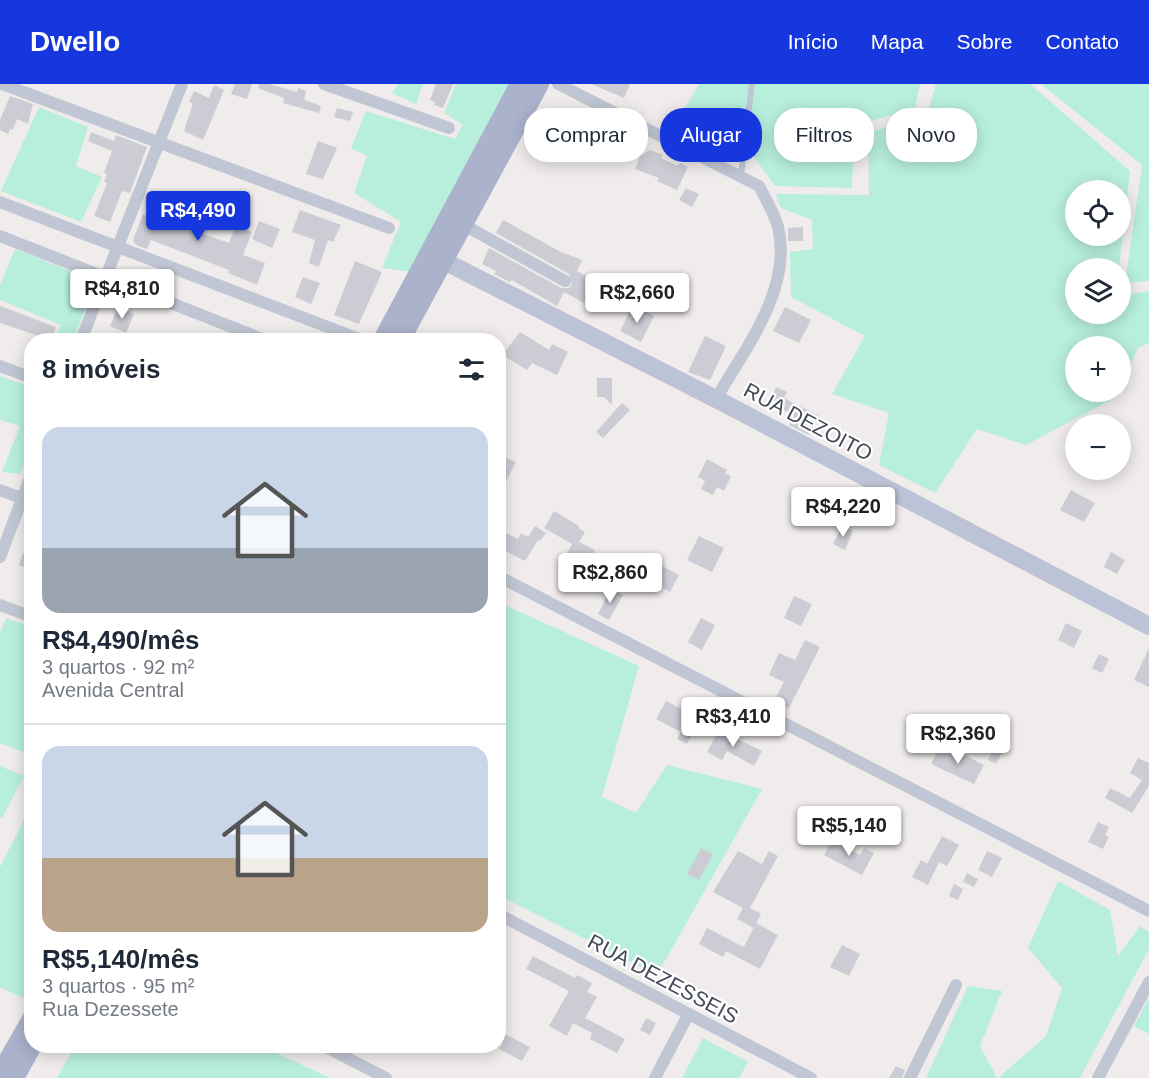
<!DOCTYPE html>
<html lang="pt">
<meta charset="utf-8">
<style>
body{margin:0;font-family:Arial,sans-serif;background:#f2f2f3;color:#1f2937;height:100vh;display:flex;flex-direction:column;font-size:22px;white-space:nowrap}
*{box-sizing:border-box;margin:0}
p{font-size:20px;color:#747a83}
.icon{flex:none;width:33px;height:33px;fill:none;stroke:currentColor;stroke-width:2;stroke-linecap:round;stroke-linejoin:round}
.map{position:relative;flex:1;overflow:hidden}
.panel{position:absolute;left:24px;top:249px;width:482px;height:720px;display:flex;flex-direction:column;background:#fff;border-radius:24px;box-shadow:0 3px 15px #0003}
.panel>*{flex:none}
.guide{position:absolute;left:524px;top:24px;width:536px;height:54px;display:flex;gap:12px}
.tools{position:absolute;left:1065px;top:96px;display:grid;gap:12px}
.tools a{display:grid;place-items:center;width:66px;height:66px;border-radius:50%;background:#fff;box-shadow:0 3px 15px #0003;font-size:30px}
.price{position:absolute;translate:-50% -51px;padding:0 14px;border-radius:6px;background:#fff;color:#222;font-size:20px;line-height:39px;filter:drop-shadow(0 2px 3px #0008)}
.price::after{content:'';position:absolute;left:50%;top:36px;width:18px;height:14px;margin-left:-9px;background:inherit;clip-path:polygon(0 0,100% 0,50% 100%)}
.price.active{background:#1637de;color:#fff}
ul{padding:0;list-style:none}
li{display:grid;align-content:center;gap:12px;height:318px;padding:0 18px}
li+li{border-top:2px solid #e0e1e3}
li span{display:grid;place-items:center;height:186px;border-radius:18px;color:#555}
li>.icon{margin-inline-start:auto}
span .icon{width:108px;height:108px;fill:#fffc;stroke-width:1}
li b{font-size:26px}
h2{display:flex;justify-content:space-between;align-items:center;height:72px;padding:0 18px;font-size:26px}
.chip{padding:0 21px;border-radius:24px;background:#fff;box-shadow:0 3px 15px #0003;font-size:21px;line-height:54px}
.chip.active{background:#1637de;color:#fff}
header{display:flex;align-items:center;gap:36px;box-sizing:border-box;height:84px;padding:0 30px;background:#1637de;color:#fff}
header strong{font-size:28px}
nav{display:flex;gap:33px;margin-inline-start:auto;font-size:21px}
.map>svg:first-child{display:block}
</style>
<header>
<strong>Dwello</strong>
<nav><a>Início</a><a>Mapa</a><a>Sobre</a><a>Contato</a></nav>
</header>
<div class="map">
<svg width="1149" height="994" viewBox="0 0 1149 994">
<rect width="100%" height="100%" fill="#efeceb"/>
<!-- green -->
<path fill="#b8efdc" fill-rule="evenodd" d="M399 0H423L416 20 392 9Z
M456 0H512L412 188 382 184 401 138 354 109 367 72 351 64 366 27 455 55 463 41 444 29Z
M699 0H920L915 24 854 42 852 104 775 102 722 30 699 57 676 40Z
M936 0H1030L1130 87 1119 184H1076V230H1120L1121 212 1149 207V259L1138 264 1121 302 1120 262H1076V308H1118L1116 313 1026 361 977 345 935 409 879 381 889 329 832 310 865 252 791 213 790 168 813 165 812 136 781 124 775 110 869 111 868 49 927 29ZM1076 106H1120V152H1076Z
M1041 0H1149V197L1125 199 1142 81Z
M39 23 88 43 76 82 102 93 81 138 1 107Z
M15 165 96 197 73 256H54L61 241 0 216V201Z
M0 292 31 303V363L20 390 2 388 20 342 0 336Z
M498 518 639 582 602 713 636 729 667 681 762 705 657 891 498 811Z
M6 534 31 543V671L0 659V548Z
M0 682 24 692 2 734 0 733Z
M31 722 32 899 25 915 0 903V783Z
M1058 797 1110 826 1118 872 1140 842 1149 848V865L1080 994H998L1046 952 1062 904 1028 864Z
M968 902 1002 907 980 962 997 994H926Z
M1149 913V950L1134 942Z
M703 954 748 978 739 994H682Z
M75 962H261L330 994H57Z"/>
<!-- building -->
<path fill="#cbccd4" d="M235 0H252L247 15 231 10Z
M259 0H269L297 8 298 4 306 7 304 16 321 22 319 29 283 19 284 14 258 4Z
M436 0H453L443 24 434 21 435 18 430 16Z
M591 0H630L624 14Z
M214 1 224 6 203 56 184 47 193 19 189 18 194 7 209 14Z
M10 12 33 20 28 40 17 35 13 46 10 45 8 50 0 46V36Z
M337 24 353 28 350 37 334 33Z
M553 37 572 44 562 69 548 63 551 55 541 51 546 38Z
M723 40 741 50 731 70 712 60Z
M91 48 114 57 116 51 147 63 130 109 122 107 110 138 94 132 107 99 104 98 107 90 104 89 112 67 88 57Z
M318 57 337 64 323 95 306 90Z
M650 66 663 71 661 74 677 82 680 79 688 83 677 106 657 97 659 94 635 85 640 72Z
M686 104 699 110 692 123 679 116Z
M155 111 180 123 173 139 229 159 236 141 252 148 243 171 265 179 257 201 228 189 229 186 151 156 147 165 136 161 133 156 143 130 147 132Z
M300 126 341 141 333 158 328 156 319 183 309 179 315 156 292 148Z
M503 136 561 168 582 176 577 187 596 198 584 219 564 208 557 222 512 196 510 198 494 190 496 187 482 180 489 164 561 204H569L572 200 569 190 496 149Z
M259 137 280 145 272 164 252 155Z
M803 143V157H788V144Z
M355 177 382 188 359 240 334 231Z
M303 193 320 199 311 220 295 213Z
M633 221 654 232 641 258 620 247Z
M0 222 56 243 51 256 0 239Z
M118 223 134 230 126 249 110 242Z
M785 223 811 236 799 259 773 247Z
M520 248 549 266 552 260 568 268 557 291 532 279 527 286 502 271Z
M705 252 726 262 710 296 688 288Z
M597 294H612V321L604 313H597Z
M776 303 787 308 784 314 819 332 809 351 789 341 794 331 769 319Z
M622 319 630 326 603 354 596 348Z
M498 370 516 378 505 399 498 397Z
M707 375 727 386 725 389 731 392 724 407 717 403 713 411 701 405 705 397 698 393Z
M1071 406 1095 419 1084 438 1060 426Z
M818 416 833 424 826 435 812 427Z
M554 427 579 442 578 444 585 448 579 458 595 466 582 491 561 480 572 460 544 444Z
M535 442 546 449 540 457 538 456 525 477 498 463V445L518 455 521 449 528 453Z
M842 442 853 447 845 466 833 460Z
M699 452 724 464 712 488 687 476Z
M1111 468 1125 476 1117 490 1104 483Z
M23 469 32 472V486L19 481Z
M656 479 679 491 670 508 648 496Z
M611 505 623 511 609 536 598 530Z
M794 512 812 520 801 542 784 534Z
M701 534 715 541 702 566 688 558Z
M1066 539 1082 547 1074 564 1058 556Z
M805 556 820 563 789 624 774 617 784 598 769 591 779 569 795 576Z
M1149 564V603L1134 596Z
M1099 570 1109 575 1102 589 1092 584Z
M666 617 700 635 687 660 677 655 681 648 656 635Z
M719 646 762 667 754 682 727 667 722 676 707 668Z
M996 660 1005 664 996 680 988 676Z
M940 663 951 669 953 665 984 681 974 700 931 680Z
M1138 674 1149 679V702L1132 729 1105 714 1110 704 1130 714 1142 696 1130 689Z
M1098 738 1109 743 1105 751 1109 753 1103 765 1088 758Z
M942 752 959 761 947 782 939 778 928 801 912 793 921 776 927 780Z
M832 756 860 771 864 764 874 769 862 791 824 771Z
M701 764 713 770 699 796 687 790Z
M738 767 762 780 769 767 778 772 750 824 761 830 754 844 737 835 743 824 713 808Z
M987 767 1002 774 992 793 978 786Z
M967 789 978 795 974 803 963 798Z
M954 800 963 805 958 816 949 812Z
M756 839 778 851 760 885 726 867 723 873 699 860 707 844 744 863Z
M842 861 860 870 849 892 830 883Z
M533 872 575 894 577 891 592 899 587 908 597 913 585 934 625 955 617 969 590 955 592 949 573 939 567 952 549 942 569 907 526 885Z
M646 934 656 939 650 951 640 946Z
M498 946 530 963 522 977 499 965 503 959 498 956Z
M896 982 905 986 902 994H889Z"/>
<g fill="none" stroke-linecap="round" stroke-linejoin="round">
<!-- lane -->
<path stroke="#c1c6d4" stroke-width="6" d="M741 92 752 0"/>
<!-- street -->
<path stroke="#c1c6d4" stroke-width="12" d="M2 0 389 144
M324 0 449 44
M558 0 759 102C766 115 774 129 778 143 793 205 745 264 716 315
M0 118 362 256
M464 141 565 197
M0 152 265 256
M81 256 182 0
M0 282 32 294
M0 406 32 418
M0 473 32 389
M498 492 1149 827
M0 521 32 533
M498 830 811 994
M324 962 386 994
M655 994 688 931
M910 994 956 901
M1098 994 1149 898"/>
<!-- secondary -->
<path stroke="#bdc3d6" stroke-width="18" d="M444 177 716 315 1149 542"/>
<!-- primary -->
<path stroke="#aab2cc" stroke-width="20" d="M383 256 520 0
M400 256 539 0
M0 991 32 935
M14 994 30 965"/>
</g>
<g text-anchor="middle" stroke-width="4.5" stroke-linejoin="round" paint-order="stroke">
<!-- street labels -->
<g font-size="21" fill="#444959" stroke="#fff">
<text transform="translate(808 338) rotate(28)" y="7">RUA DEZOITO</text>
<text transform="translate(663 895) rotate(28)" y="7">RUA DEZESSEIS</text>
</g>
</g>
</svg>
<div class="tools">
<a><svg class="icon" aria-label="locate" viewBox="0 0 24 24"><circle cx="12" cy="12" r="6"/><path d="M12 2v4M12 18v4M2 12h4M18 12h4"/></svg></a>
<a><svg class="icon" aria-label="layers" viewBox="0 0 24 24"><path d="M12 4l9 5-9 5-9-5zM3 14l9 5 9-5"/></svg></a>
<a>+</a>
<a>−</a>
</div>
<b class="price active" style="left:198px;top:158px">R$4,490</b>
<b class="price" style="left:122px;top:236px">R$4,810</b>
<b class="price" style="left:637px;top:240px">R$2,660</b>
<b class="price" style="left:843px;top:454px">R$4,220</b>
<b class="price" style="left:610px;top:520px">R$2,860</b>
<b class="price" style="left:733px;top:664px">R$3,410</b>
<b class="price" style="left:958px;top:681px">R$2,360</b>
<b class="price" style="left:849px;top:773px">R$5,140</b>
<div class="guide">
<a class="chip">Comprar</a>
<a class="chip active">Alugar</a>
<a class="chip">Filtros</a>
<a class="chip">Novo</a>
</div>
<section class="panel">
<h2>8 imóveis<svg class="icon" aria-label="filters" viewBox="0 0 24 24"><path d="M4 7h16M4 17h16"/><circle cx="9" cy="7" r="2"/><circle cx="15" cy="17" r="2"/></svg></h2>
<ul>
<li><span style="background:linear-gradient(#c9d6e8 65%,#9aa5b1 0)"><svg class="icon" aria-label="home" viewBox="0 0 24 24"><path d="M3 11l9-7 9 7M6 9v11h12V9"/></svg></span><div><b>R$4,490/mês</b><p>3 quartos · 92 m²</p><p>Avenida Central</p></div></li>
<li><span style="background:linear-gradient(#c9d6e8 60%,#b9a48a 0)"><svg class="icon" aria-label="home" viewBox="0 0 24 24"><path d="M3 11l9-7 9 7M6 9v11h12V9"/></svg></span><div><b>R$5,140/mês</b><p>3 quartos · 95 m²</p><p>Rua Dezessete</p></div></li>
</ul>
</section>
</div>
